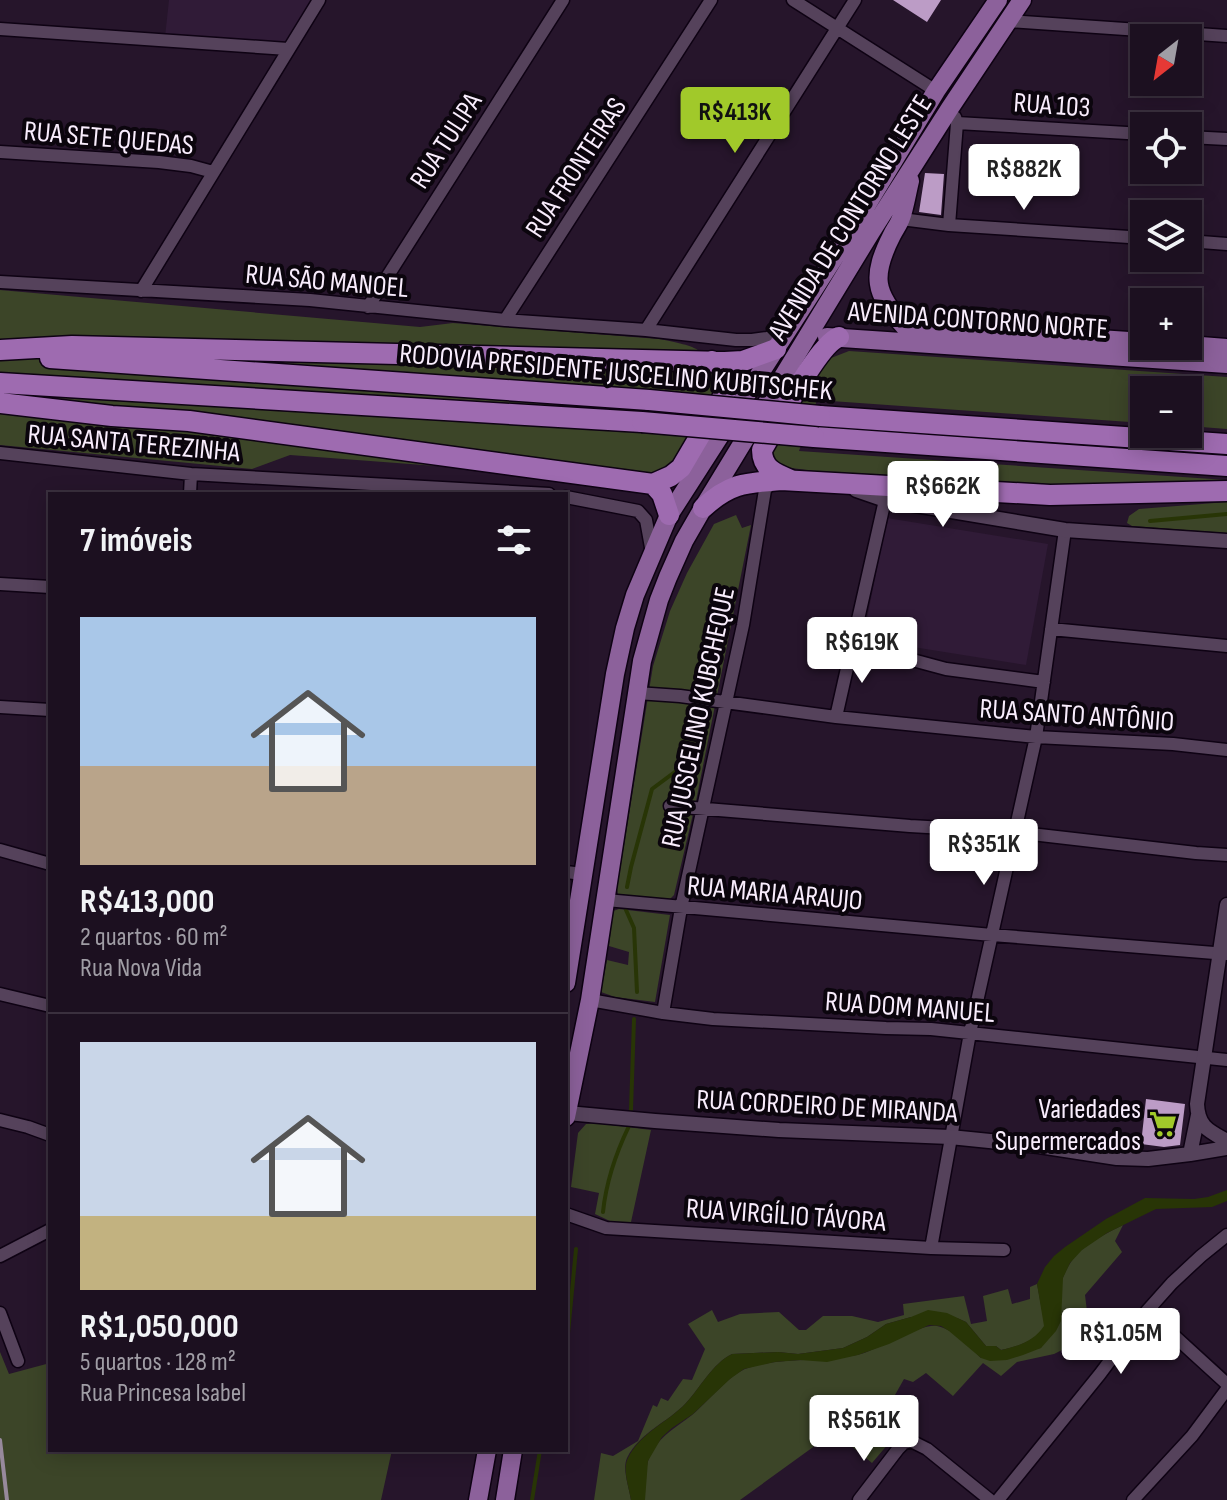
<!DOCTYPE html>
<html lang="pt">
<meta charset="utf-8">
<style>
body{margin:0;font-family:"Sofia Sans Condensed",sans-serif;background:#291e2d;color:#f1f3f6;height:100vh;display:flex;flex-direction:column;font-size:30px;white-space:nowrap}
*{box-sizing:border-box;margin:0}
p{font-size:26px;color:#a09da5}
.icon{flex:none;width:44px;height:44px;fill:none;stroke:currentColor;stroke-width:2;stroke-linecap:round;stroke-linejoin:round}
.map{position:relative;flex:1;overflow:hidden}
.details{position:absolute;left:48px;top:492px;width:520px;height:960px;display:flex;flex-direction:column;background:#1c1020;border-radius:0px;box-shadow:0 4px 20px #0003,0 0 0 2px #3a303e}
.details>*{flex:none}
.needle{width:52px;rotate:211deg}
.tools{position:absolute;left:1130px;top:24px;display:grid;gap:16px}
.tools a{display:grid;place-items:center;width:72px;height:72px;border-radius:0px;background:#1c1020;box-shadow:0 4px 20px #0003,0 0 0 2px #3a303e;font-size:40px}
.price{position:absolute;translate:-50% -68px;padding:0 18px;border-radius:8px;background:#fff;color:#222;font-size:26px;line-height:52px;filter:drop-shadow(0 2px 4px #0008)}
.price::after{content:'';position:absolute;left:50%;top:48px;width:24px;height:18px;margin-left:-12px;background:inherit;clip-path:polygon(0 0,100% 0,50% 100%)}
.price.current{background:#a1c92a;color:#111}
ul{padding:0;list-style:none}
li{display:grid;align-content:center;gap:16px;height:424px;padding:0 32px}
li+li{border-top:2px solid #3a303e}
li span{display:grid;place-items:center;height:248px;border-radius:0px;color:#555}
li>.icon{margin-inline-start:auto}
span .icon{width:144px;height:144px;fill:#fffc;stroke-width:1}
li b{font-size:34px}
h2{display:flex;justify-content:space-between;align-items:center;height:96px;padding:0 32px;font-size:34px}
.map>svg:first-child{display:block}
</style>
<div class="map">
<svg width="1227" height="1500" viewBox="0 0 1227 1500">
<rect width="100%" height="100%" fill="#26152b"/>
<!-- built -->
<path fill="#301b37" d="M169 0H312L284 44 165 37Z
M887 518 1048 544 1026 665 863 639Z"/>
<!-- green -->
<path fill="#3c4528" d="M0 290 420 327 453 323 659 339C705 348 702 348 725 388L668 471 610 479 290 455 252 469 0 445Z
M849 351 1227 377V429L1188 426V390H1144V423L817 400 799 451 1227 480V485L1047 487 821 472 777 466 770 451 807 388 831 358Z
M1227 502V533L1132 526 1127 523 1129 516 1139 509Z
M736 515 742 528 751 525 696 801 674 895 670 899 622 897 618 894 617 889 653 666 670 611 687 573 714 524Z
M619 909 670 915 655 1002 615 997 601 992 607 960 628 965 629 952 609 946 613 911Z
M595 1123 651 1130 631 1222H612L595 1214 599 1193 571 1187 578 1133 586 1124Z
M1123 1225 1115 1241 1122 1252 1085 1295 1089 1328 1084 1339 1054 1354 1017 1362 1001 1376 983 1363 953 1396 926 1373 913 1382 904 1379 891 1402 911 1417 872 1463 834 1432 740 1500H645C645 1484 644 1466 652 1452 662 1434 677 1427 692 1415 708 1402 729 1374 748 1368 783 1356 821 1363 857 1355 877 1351 921 1323 937 1326 953 1329 969 1346 981 1358L1041 1348C1048 1326 1058 1281 1071 1262 1082 1245 1105 1234 1123 1225Z
M1037 1284 1045 1326C1034 1342 1019 1346 1001 1350L996 1346H986L966 1322 957 1318 911 1317 886 1324 867 1337 843 1348 798 1354 778 1352 732 1354C712 1364 701 1387 686 1403 667 1423 640 1432 627 1458 622 1469 629 1487 631 1500H594L601 1453 613 1456 638 1441 653 1405 657 1407 661 1398 668 1401 683 1379 692 1380 705 1349 688 1324 712 1310 718 1322 740 1314 779 1312 799 1330H806L823 1316H852L878 1322 904 1315 903 1304 964 1296 971 1324 987 1321 983 1296 1008 1289 1012 1304 1030 1299V1287Z
M0 1352 9 1374 50 1363V1450H392L381 1500H0Z"/>
<!-- water -->
<path fill="#283506" d="M1227 1190V1201L1212 1207 1156 1209 1107 1233 1082 1250 1070 1263 1063 1278 1061 1321 1056 1331 1041 1348 1023 1355 1007 1360 990 1361 981 1358 949 1331 941 1326 929 1325 889 1344 858 1355 827 1362 800 1360 775 1362 744 1369 730 1379 693 1414 672 1428 662 1437 648 1461 645 1500H631C629 1487 622 1469 628 1458 641 1432 667 1423 686 1403 701 1387 712 1364 732 1354L778 1352 798 1354 843 1348 867 1337 886 1324 911 1317 928 1310 947 1313 966 1322 986 1346H996L1001 1350C1019 1346 1034 1341 1044 1326L1037 1284 1045 1267 1054 1256 1065 1247 1106 1219 1145 1198 1194 1199 1208 1197Z"/>
<g fill="none" stroke-linecap="round" stroke-linejoin="round">
<!-- stream -->
<path stroke="#283506" stroke-width="4" d="M1150 521 1227 514
M627 887 631 867 652 789 695 757
M626 910 634 928 637 992
M631 1110 634 1019
M603 1212C606 1183 616 1153 629 1126
M566 1354 576 1249
M532 1500 540 1450"/>
</g>
<!-- building -->
<path fill="#bc9cc6" d="M893 0H941L927 22Z
M925 173 944 174 941 215 919 212Z
M1146 1099 1185 1104 1180 1145 1164 1147 1141 1144Z"/>
<g fill="none" stroke-linecap="round" stroke-linejoin="round">
<!-- minor casing -->
<g stroke="#0e0213" stroke-width="15">
<path id="minor" d="M793 0 936 91
M1009 21 1227 36
M0 29 288 49
M957 123 1144 134
M1188 137 1227 139
M0 152 159 162 191 166 213 172
M901 219 949 225 1144 238
M949 225 957 123 955 117
M1188 241 1227 244
M0 282 310 300 505 320 646 330 736 340H752L767 338 780 333 787 327
M141 291 319 0
M368 307 563 0
M505 320 711 0
M646 330 855 0
M0 453 191 474 549 494
M190 494 191 474
M566 497 638 511 646 520 652 553
M0 584 50 587
M1051 629 1227 646
M853 644 946 669 1044 682
M637 693 680 696 836 717 1036 737 1173 744 1227 750
M0 707 50 710
M836 717 885 500
M670 806 910 826 1014 832 1196 853 1227 855
M0 850 50 864
M566 872 583 874
M606 900 992 935 1227 954
M0 994 50 1006
M590 1000 663 1013 713 1019 886 1028 931 1029 1227 1060
M663 1013 681 908 743 625 765 490 772 481
M0 1120 28 1127 50 1135
M566 1214 606 1228 931 1248 1004 1250
M931 1248 970 1033 1036 737 1065 530
M0 1256 50 1230
M1147 1311 1227 1384
M0 1313 18 1361
M859 1500 898 1449 904 1443 911 1441 927 1449 990 1500
M998 1500 1100 1374 1147 1311 1172 1283 1201 1256 1227 1235
M1133 1500 1192 1436 1227 1389"/>
</g>
<!-- tertiary casing -->
<g stroke="#0e0213" stroke-width="17">
<path id="tertiary" d="M856 490 885 500 1065 530 1227 541
M1227 905 1197 1104C1198 1127 1209 1131 1227 1141
M567 1113 655 1121 779 1130 950 1137 1039 1146 1117 1158 1148 1159 1190 1154 1227 1148
M1190 1154 1198 1115"/>
</g>
<!-- primary casing -->
<g stroke="#0e0213" stroke-width="21">
<path id="primary" d="M904 326 1144 342
M904 326C874 293 871 276 892 235 895 229 899 224 901 218 905 207 907 193 910 181
M827 337 1227 364
M1188 345 1227 348
M566 983 615 674 625 628 635 595 669 515 843 244 936 91 998 0
M566 1117 590 1000 642 661 659 600 668 577 684 541 703 508 871 232 950 108 1022 0
M478 1500 487 1450
M505 1500 513 1450"/>
</g>
<!-- trunk casing -->
<g stroke="#0e0213" stroke-width="23">
<path id="trunk" d="M0 350 72 346 725 362 743 361 776 349
M50 358 649 400
M0 383 642 422
M0 403 112 416 189 421 653 484 671 476 681 468 728 388C730 375 724 366 712 361
M820 416 1227 444
M814 437 1227 466
M791 480C776 474 762 469 762 450 776 427 817 345 839 337
M653 484 662 494 669 515
M703 508C730 483 745 483 781 480L1050 495 1227 491"/>
</g>
<!-- minor -->
<use href="#minor" stroke="#55425b" stroke-width="12"/>
<!-- tertiary -->
<use href="#tertiary" stroke="#55425b" stroke-width="14"/>
<!-- primary -->
<use href="#primary" stroke="#8c619b" stroke-width="18"/>
<!-- trunk -->
<use href="#trunk" stroke="#9e6bb0" stroke-width="20"/>
<!-- rail -->
<path stroke="#97899c" stroke-width="4" d="M0 1440 7 1500"/>
<!-- trunk-bridge casing -->
<g stroke="#0e0213" stroke-width="23" stroke-linecap="butt">
<path id="trunk-bridge" d="M649 400 820 416
M642 422 814 437"/>
</g>
<!-- trunk-bridge -->
<use href="#trunk-bridge" stroke="#9e6bb0" stroke-width="20"/>
</g>
<!-- icons -->
<defs>
<g id="supermarket-bare" transform="scale(2.16)"><path d="M-6-5.5h2.5l.6 2H6L4.5 2H-2.5L-4.4-4H-6ZM-1.5 3.2a1.3 1.3 0 1 0 .1 0ZM3 3.2a1.3 1.3 0 1 0 .1 0Z" fill="#a1c92a" stroke="#0b050d" stroke-width="2.5" paint-order="stroke"/></g>
</defs>
<g fill-rule="evenodd">
<use href="#supermarket-bare" x="1163" y="1124"/>
</g>
<g text-anchor="middle" stroke-width="8" stroke-linejoin="round" paint-order="stroke">
<!-- street labels -->
<g font-size="28" fill="#f9edfd" stroke="#0b050d">
<text transform="translate(1052 104) rotate(4)" y="10">RUA 103</text>
<text transform="translate(109 137) rotate(5)" y="10">RUA SETE QUEDAS</text>
<text transform="translate(445 140) rotate(-57)" y="10">RUA TULIPA</text>
<text transform="translate(575 167) rotate(-57)" y="10">RUA FRONTEIRAS</text>
<text transform="translate(849 217) rotate(-58)" y="10">AVENIDA DE CONTORNO LESTE</text>
<text transform="translate(327 280) rotate(5)" y="10">RUA SÃO MANOEL</text>
<text transform="translate(978 319) rotate(4)" y="10">AVENIDA CONTORNO NORTE</text>
<text transform="translate(616 371) rotate(5)" y="10">RODOVIA PRESIDENTE JUSCELINO KUBITSCHEK</text>
<text transform="translate(134 442) rotate(5)" y="10">RUA SANTA TEREZINHA</text>
<text transform="translate(1077 714) rotate(4)" y="10">RUA SANTO ANTÔNIO</text>
<text transform="translate(697 717) rotate(-78)" y="10">RUA JUSCELINO KUBCHEQUE</text>
<text transform="translate(775 892) rotate(5)" y="10">RUA MARIA ARAUJO</text>
<text transform="translate(910 1006) rotate(4)" y="10">RUA DOM MANUEL</text>
<text transform="translate(827 1105) rotate(3)" y="10">RUA CORDEIRO DE MIRANDA</text>
<text transform="translate(786 1214) rotate(4)" y="10">RUA VIRGÍLIO TÁVORA</text>
</g>
<!-- poi labels -->
<g font-size="28" fill="#f9edfd" stroke="#0b050d" text-anchor="end">
<text x="1141" y="1118">Variedades<tspan x="1141" dy="32">Supermercados</tspan></text>
</g>
</g>
</svg>
<div class="tools">
<a><svg class="needle" viewBox="-14 -14 28 28"><path d="M0-13l5 13h-10z" fill="#e53935"/><path d="M0 13l5-13h-10z" fill="#a09da5"/></svg></a>
<a><svg class="icon" aria-label="locate" viewBox="0 0 24 24"><circle cx="12" cy="12" r="6"/><path d="M12 2v4M12 18v4M2 12h4M18 12h4"/></svg></a>
<a><svg class="icon" aria-label="layers" viewBox="0 0 24 24"><path d="M12 4l9 5-9 5-9-5zM3 14l9 5 9-5"/></svg></a>
<a>+</a>
<a>−</a>
</div>
<b class="price current" style="left:735px;top:155px">R$413K</b>
<b class="price" style="left:1024px;top:212px">R$882K</b>
<b class="price" style="left:943px;top:529px">R$662K</b>
<b class="price" style="left:862px;top:685px">R$619K</b>
<b class="price" style="left:984px;top:887px">R$351K</b>
<b class="price" style="left:1121px;top:1376px">R$1.05M</b>
<b class="price" style="left:864px;top:1463px">R$561K</b>
<section class="details">
<h2>7 imóveis<svg class="icon" aria-label="filters" viewBox="0 0 24 24"><path d="M4 7h16M4 17h16"/><circle cx="9" cy="7" r="2"/><circle cx="15" cy="17" r="2"/></svg></h2>
<ul>
<li><span style="background:linear-gradient(#a9c7e8 60%,#b9a48a 0)"><svg class="icon" aria-label="home" viewBox="0 0 24 24"><path d="M3 11l9-7 9 7M6 9v11h12V9"/></svg></span><div><b>R$413,000</b><p>2 quartos · 60 m²</p><p>Rua Nova Vida</p></div></li>
<li><span style="background:linear-gradient(#c9d6e8 70%,#c2b280 0)"><svg class="icon" aria-label="home" viewBox="0 0 24 24"><path d="M3 11l9-7 9 7M6 9v11h12V9"/></svg></span><div><b>R$1,050,000</b><p>5 quartos · 128 m²</p><p>Rua Princesa Isabel</p></div></li>
</ul>
</section>
</div>
